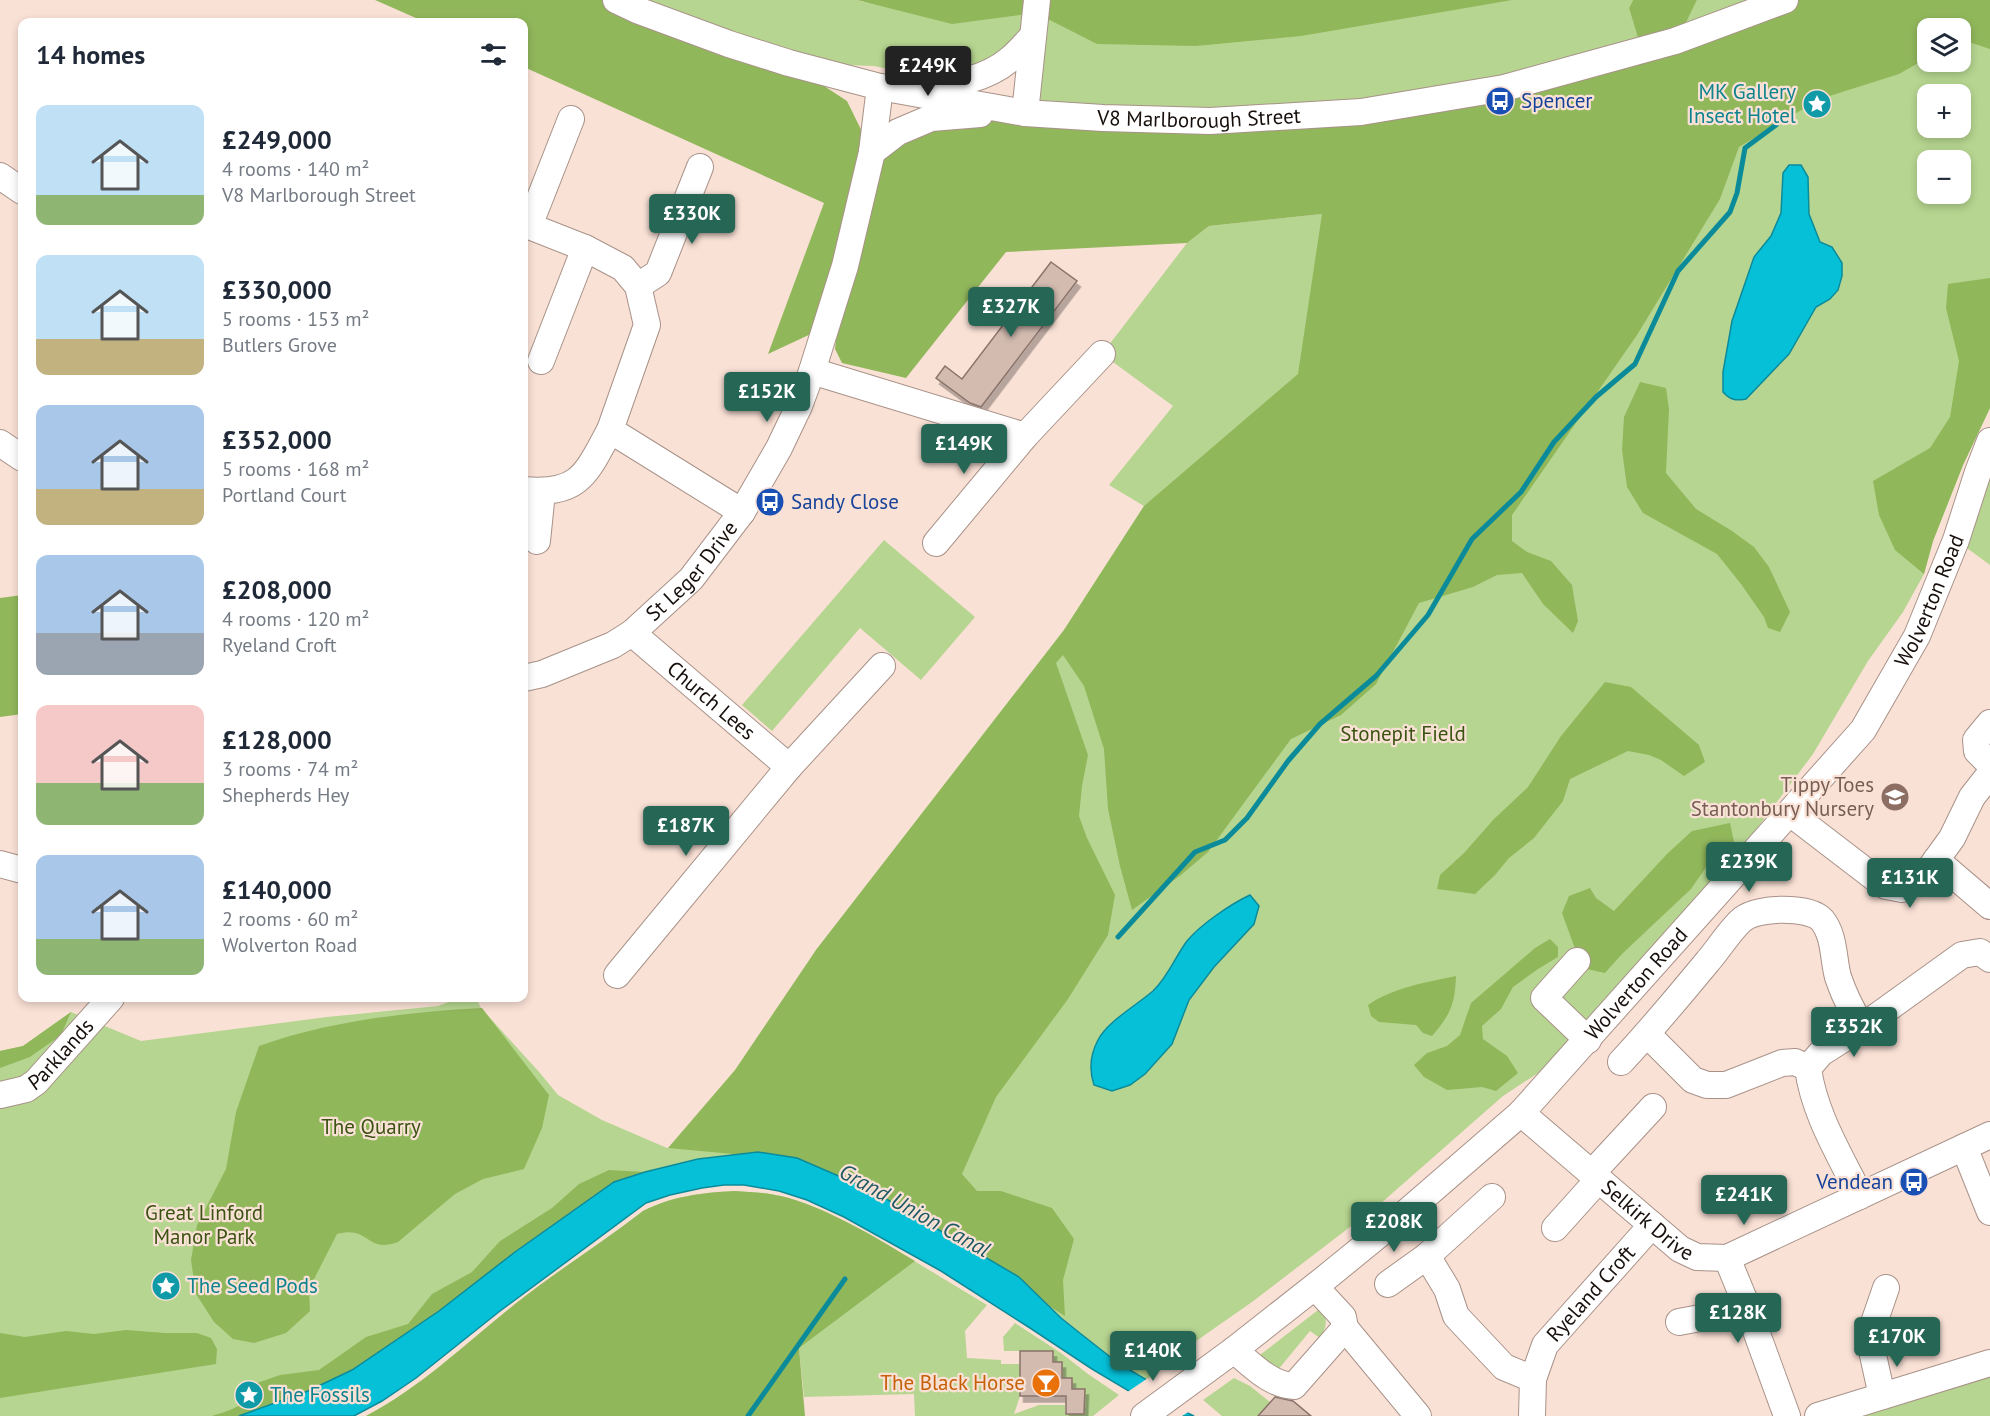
<!DOCTYPE html>
<meta charset="utf-8">
<style>
body{margin:0;font-family:"PT Sans",sans-serif;background:#f6f6f7;color:#1f2937;height:100vh;display:flex;flex-direction:column;font-size:22px;white-space:nowrap}
*{box-sizing:border-box;margin:0}
p{font-size:20px;color:#747a83}
.icon{flex:none;width:33px;height:33px;fill:none;stroke:currentColor;stroke-width:2;stroke-linecap:round;stroke-linejoin:round}
.map{position:relative;flex:1;overflow:hidden}
.drawer{position:absolute;left:18px;top:18px;width:510px;height:984px;display:flex;flex-direction:column;background:#fff;border-radius:12px;box-shadow:0 3px 9px #0003}
.drawer>*{flex:none}
.fabs{position:absolute;left:1917px;top:18px;display:grid;gap:12px}
.fabs a{display:grid;place-items:center;width:54px;height:54px;border-radius:12px;background:#fff;box-shadow:0 3px 9px #0003;font-size:30px}
.price{position:absolute;translate:-50% -51px;padding:0 14px;border-radius:6px;background:#266654;color:#fff;font-size:20px;line-height:39px;filter:drop-shadow(0 2px 3px #0008)}
.price::after{content:'';position:absolute;left:50%;top:36px;width:18px;height:14px;margin-left:-9px;background:inherit;clip-path:polygon(0 0,100% 0,50% 100%)}
.price.selected{background:#222;color:#fff}
ul{padding:0;list-style:none}
li{display:flex;align-items:center;gap:18px;height:150px;padding:0 18px}
li span{display:grid;place-items:center;flex:none;width:168px;height:120px;border-radius:12px;color:#555}
li>.icon{margin-inline-start:auto}
span .icon{width:72px;height:72px;fill:#fffc;stroke-width:1}
li b{font-size:26px}
h2{display:flex;justify-content:space-between;align-items:center;height:72px;padding:0 18px;font-size:26px}
.map>svg:first-child{display:block}
</style>
<div class="map">
<svg width="1990" height="1416" viewBox="0 0 1990 1416">
<defs>
<filter id="shadow"><feDropShadow dx="3.5" dy="6" stdDeviation="0" flood-color="#0004"/></filter>
</defs>
<rect width="100%" height="100%" fill="#fae1d6"/>
<!-- green -->
<path fill="#b6d590" fill-rule="evenodd" d="M616 0H857L863 2 1036 13 1438 12 1513 0H1633L1629 8 1644 54 1361 112 1025 113 1032 37 986 75 922 76 874 66 789 63Z
M1697 0H1788L1675 44Z
M1990 0V408L1963 465 1933 541 1924 574 1903 612 1868 661 1813 754 1727 868 1588 1040 1503 1096 1380 1204 1252 1302 1169 1360 1147 1380 1118 1363 1061 1318 758 1152 698 1159 645 1172 614 1182 439 1311 352 1370 239 1416H0V1051L23 1046 71 1012 141 1041 327 1017 438 1006 459 998H476L481 1008 540 1073 558 1095 602 1120 667 1148 681 1143 707 1119 816 950 1064 630 1144 506 1109 485 1173 406 1102 354 1187 243 1209 226 1322 214 1927 29 1928 62H1960V28ZM1928 94H1960V128H1928ZM1928 160H1960V194H1928Z
M1990 441V565L1956 540Z
M884 540 975 617 921 680 860 628 772 731 742 705Z
M734 1191 766 1193 790 1199 810 1206 868 1233 987 1305 965 1331 967 1358 1001 1360V1364H1020V1396L1014 1414 1039 1405H1065V1412L1084 1413V1389H1072V1378H1062V1362H1053V1351H1004L1003 1337 1015 1323 1061 1353 1088 1374 1119 1395 1093 1416H915L914 1394 804 1397 799 1349 366 1416 390 1403 441 1367 643 1211C673 1196 701 1193 734 1191Z
M1318 1310 1323 1311C1328 1322 1326 1328 1320 1338L1310 1331 1277 1371 1260 1355Z
M1990 1363V1416H1818Z
M1234 1378 1250 1386 1270 1402 1258 1416H1222L1203 1400Z"/>
<!-- forest -->
<path fill="#91b75b" d="M375 0H616L789 63 847 101 872 152 931 118 1361 112 1643 54 1629 8 1633 0H1697L1676 43 1788 0H1990V49L1969 42 1961 44 1960 28H1928L1927 58 1899 74 1820 99 1739 147 1720 199 1637 335 1512 515V541L1527 552 1551 561 1572 585 1578 621 1573 633 1543 604 1522 573 1497 575 1473 587 1419 603 1376 684 1341 715 1291 739 1208 852 1181 875 1132 910 1120 866 1108 809 1104 749 1084 686 1063 655 1056 663 1088 755 1082 786 1079 816 1087 838 1115 895 1108 935 1068 999 996 1097 962 1174 977 1191H1001L1052 1208 1074 1239 1063 1280 1065 1316 952 1245 795 1165 733 1154 668 1148 735 1070 816 950 1064 630 1144 506 1298 374 1322 214 1209 226 1187 243 1006 252 906 378 842 363 835 349 844 269 813 333 768 354 824 203 524 67V22H425Z
M857 0H1513L1301 36 1196 46 1097 44 1036 13 952 24Z
M1990 278V408L1963 465 1933 541 1924 574 1895 550 1879 515 1873 481 1930 448 1950 417 1959 361 1946 308 1948 284Z
M1640 382 1666 388 1669 409 1666 473 1696 509 1732 531 1754 547 1769 567 1790 612 1780 632 1768 628 1764 617 1741 584 1717 554 1643 513 1627 487 1622 450 1624 417Z
M22 595V714L0 717V598Z
M1605 682 1631 687 1699 745 1705 762 1684 776 1661 760 1649 755 1628 751 1570 779 1563 801 1534 838 1509 858 1495 875 1475 894 1437 889 1440 875 1464 853 1494 819 1528 787 1561 736Z
M1730 823 1734 842 1711 860 1691 889 1622 954 1605 973 1582 968 1562 913 1569 896 1590 888 1596 898 1614 911 1667 854 1692 831Z
M1550 939 1558 947V957L1538 969 1513 987 1501 1009 1482 1026 1483 1039 1507 1056 1518 1073 1496 1091 1482 1087 1447 1090 1424 1077 1414 1065 1427 1053 1447 1046 1460 1035 1471 1003 1535 948Z
M1456 976C1455 1004 1451 1014 1432 1036L1423 1033 1416 1025 1379 1022 1371 1016 1368 1005C1392 988 1427 982 1456 976Z
M482 1008 549 1095 542 1128 524 1169 483 1179 455 1194 398 1242C366 1254 370 1225 337 1234L309 1289 310 1311 286 1333 254 1343 233 1339 214 1322 196 1294 191 1260 197 1225 226 1169 236 1112 259 1046C328 1021 409 1012 482 1008Z
M71 1012 61 1035 30 1057 0 1068V1051L23 1046Z
M609 1170 645 1172 614 1182 515 1252 439 1311 352 1370 308 1391 239 1416H212C232 1410 250 1405 257 1383L280 1375 319 1370 366 1337 408 1324 432 1294 472 1272 500 1241 552 1208 579 1184Z
M734 1191C753 1192 771 1193 789 1198 831 1210 878 1239 915 1261L799 1348 805 1416H366C425 1385 471 1338 524 1297 563 1267 604 1241 643 1211 673 1196 701 1193 734 1191Z
M126 1330 165 1333H197L211 1338 217 1349 216 1364 0 1398V1333L25 1337 66 1331 94 1334Z"/>
<!-- water -->
<path fill="#06c0d8" stroke="#0b8b9a" stroke-width="1.5" d="M1789 165H1801L1808 177 1809 214 1820 242 1832 247 1842 263V276L1838 290 1830 299 1816 307 1789 354 1746 399C1736 401 1730 400 1723 392V372L1732 321 1754 257 1771 236 1781 213 1783 173Z
M1250 895 1259 906 1254 924 1214 967 1189 1000 1172 1044 1145 1074 1130 1085 1112 1091 1094 1085C1089 1070 1090 1055 1098 1040 1108 1021 1137 1005 1153 991 1168 977 1175 957 1187 941 1201 924 1231 904 1250 895Z
M758 1152 797 1158 871 1190 1019 1277 1061 1318 1081 1334 1118 1363 1147 1380 1179 1409 1194 1416H1148L1129 1391 1092 1369 1030 1328 941 1271 844 1217 807 1200 779 1191 744 1185H724L702 1188 670 1195 646 1203 500 1311 416 1378 382 1401 354 1416H239L308 1391 352 1370 439 1311 515 1252 614 1182 645 1172 698 1159Z"/>
<!-- pier -->
<path fill="#fae1d6" d="M1148 1378 1181 1407 1190 1411 1182 1416H1144L1126 1393Z"/>
<g fill="none" stroke-linecap="round" stroke-linejoin="round">
<!-- stream -->
<path stroke="#0b8b9a" stroke-width="5" d="M1118 937 1195 852 1225 840 1247 818 1288 761 1320 724 1376 676 1428 615 1472 539 1521 492 1554 442 1596 397 1635 364 1678 271 1730 212 1737 193 1745 148 1776 125
M748 1416 845 1279"/>
</g>
<!-- building -->
<path fill="#d3bbb0" stroke="#89736a" stroke-width="1.5" filter="url(#shadow)" d="M1051 262 1077 281 981 407 970 403 936 378 945 366 962 379Z
M1020 1351H1053V1362H1062V1378H1072V1389H1085L1084 1414H1066V1396H1020Z
M1275 1397 1293 1401 1311 1416H1258Z"/>
<g fill="none" stroke-linecap="round" stroke-linejoin="round">
<!-- minor casing -->
<g stroke="#a89288" stroke-width="28">
<g id="minor">
<path id="s1" d="M616 0 637 10 729 44 789 63 880 87 1025 113 1103 118 1210 121 1361 112 1504 88 1675 41 1785 0"/>
<path d="M924 87C954 84 985 80 1009 60 1018 53 1025 44 1033 36"/>
<path d="M1025 113 1037 0"/>
<path d="M872 152 898 132 931 118 980 114"/>
<path d="M0 176 22 191"/>
<path d="M524 224 585 248"/>
<path d="M529 226 571 119"/>
<path d="M638 286 658 273 700 167"/>
<path d="M541 361 585 248 623 268 638 286 647 325 610 430 742 512"/>
<path d="M812 371 1025 436 1102 354"/>
<path d="M0 443 22 458"/>
<path d="M524 490C580 495 586 474 610 430"/>
<path d="M537 541 542 492"/>
<path d="M936 543 1025 436"/>
<path id="s2" d="M632 633 789 767 882 666"/>
<path id="s3" d="M524 678 542 674 613 645 632 633 691 579 742 512 779 448 799 406 812 371 845 266 872 152 880 87"/>
<path d="M1990 723 1976 740 1977 751 1989 763 1990 768"/>
<path d="M1790 813 1880 882 1886 886 1902 889 1917 881 1926 874 1952 838 1972 797 1990 774"/>
<path d="M1936 860 1990 906"/>
<path d="M0 864 22 870"/>
<path d="M1577 961 1544 998 1588 1040"/>
<path d="M617 975 789 767"/>
<path d="M1647 1034 1693 1080 1707 1085H1726L1782 1063 1795 1062 1808 1068"/>
<path d="M1621 1062C1651 1030 1679 996 1708 961 1717 951 1733 926 1743 919 1758 907 1809 906 1822 920 1835 936 1833 959 1838 977 1844 995 1852 1011 1862 1027"/>
<path id="s4" d="M0 1095 26 1089 36 1082 111 998"/>
<path id="s5" d="M1521 1113 1680 1249 1697 1257 1727 1258 1990 1135"/>
<path d="M1964 1147 1990 1212"/>
<path d="M1592 1173 1653 1107"/>
<path d="M1860 1196C1840 1155 1814 1114 1808 1068L1821 1053 1862 1027 1962 955 1980 952 1990 959"/>
<path d="M1492 1197 1427 1256 1447 1289 1456 1316 1504 1367 1533 1379"/>
<path d="M1555 1228 1599 1179"/>
<path d="M1727 1258 1748 1309 1787 1416"/>
<path d="M1388 1284 1427 1256"/>
<path d="M1679 1322 1748 1309"/>
<path d="M1345 1328 1418 1416"/>
<path d="M1234 1350C1251 1364 1270 1385 1294 1386L1345 1328 1343 1317 1315 1287"/>
<path d="M1882 1396 1869 1337 1886 1288"/>
<path id="s6" d="M1144 1416 1234 1350 1323 1280 1409 1210 1521 1113 1863 730 1917 636 1956 540 1978 472 1990 441"/>
<path id="s7" d="M1532 1416 1533 1379 1545 1345 1652 1225"/>
<path d="M1818 1416 1990 1363"/>
</g>
</g>
<!-- minor -->
<use href="#minor" stroke="#fff" stroke-width="26"/>
</g>
<!-- icons -->
<defs>
<g id="bus-disc" transform="scale(1.5)"><circle r="9.5" fill="#1a4fb4" stroke="#fae1d6"/><path d="M-5-6H5V4H4V6H2V4H-2V6H-4V4H-5ZM-3.5-4V0h7V-4ZM-3.5 1.2v1.5H-2V1.2ZM2 1.2v1.5H3.5V1.2Z" fill="#fff"/></g>
<g id="sight-disc" transform="scale(1.5)"><circle r="9.5" fill="#0f9aa8" stroke="#fae1d6"/><path d="M0-6L1.8-2.2L6-1.7L2.9 1.2L3.7 5.4L0 3.3L-3.7 5.4L-2.9 1.2L-6-1.7L-1.8-2.2Z" fill="#fff"/></g>
<g id="school-disc" transform="scale(1.5)"><circle r="9.5" fill="#8d6e63" stroke="#fae1d6"/><path d="M0-5L7-2L0 1L-7-2ZM-4 1L0 2.5L4 1V4Q0 6-4 4Z" fill="#fff"/></g>
<g id="bar-disc" transform="scale(1.5)"><circle r="9.5" fill="#e8710a" stroke="#fae1d6"/><path d="M-6-5H6L.8 .8V4.5H3.5V6h-7V4.5H-.8V.8Z" fill="#fff"/></g>
</defs>
<g fill-rule="evenodd">
<use href="#bus-disc" x="1500" y="101"/>
<use href="#sight-disc" x="1817" y="104"/>
<use href="#bus-disc" x="770" y="502"/>
<use href="#school-disc" x="1895" y="797"/>
<use href="#bus-disc" x="1914" y="1182"/>
<use href="#sight-disc" x="166" y="1286"/>
<use href="#bar-disc" x="1046" y="1383"/>
<use href="#sight-disc" x="249" y="1395"/>
</g>
<g text-anchor="middle" stroke-width="4.5" stroke-linejoin="round" paint-order="stroke">
<!-- culture labels -->
<g font-size="21" fill="#0d838f" stroke="#fae1d6" text-anchor="start">
<text x="1796" y="99" text-anchor="end">MK Gallery<tspan x="1796" dy="24">Insect Hotel</tspan></text>
<text x="187" y="1293">The Seed Pods</text>
<text x="270" y="1402">The Fossils</text>
</g>
<!-- transit labels -->
<g font-size="21" fill="#164399" stroke="#fae1d6" text-anchor="start">
<text x="1521" y="108">Spencer</text>
<text x="791" y="509">Sandy Close</text>
<text x="1893" y="1189" text-anchor="end">Vendean</text>
</g>
<!-- street labels -->
<g font-size="21" fill="#170f0b" stroke="#fae1d6">
<text dy="7" stroke="none"><textPath href="#s1" startOffset="600">V8 Marlborough Street</textPath></text>
<text dy="7" stroke="none"><textPath href="#s3" startOffset="204">St Leger Drive</textPath></text>
<text dy="7" stroke="none"><textPath href="#s6" startOffset="1143">Wolverton Road</textPath></text>
<text dy="7" stroke="none"><textPath href="#s2" startOffset="104">Church Lees</textPath></text>
<text dy="7" stroke="none"><textPath href="#s6" startOffset="657">Wolverton Road</textPath></text>
<text dy="7" stroke="none"><textPath href="#s4" startOffset="76">Parklands</textPath></text>
<text dy="7" stroke="none"><textPath href="#s5" startOffset="166">Selkirk Drive</textPath></text>
<text dy="7" stroke="none"><textPath href="#s7" startOffset="142">Ryeland Croft</textPath></text>
</g>
<!-- park labels -->
<g font-size="21" fill="#3b5312" stroke="#fae1d6">
<text x="1403" y="741">Stonepit Field</text>
<text x="371" y="1134">The Quarry</text>
<text x="204" y="1220">Great Linford<tspan x="204" dy="24">Manor Park</tspan></text>
</g>
<!-- education labels -->
<g font-size="21" fill="#785e54" stroke="#fae1d6" text-anchor="end">
<text x="1874" y="792">Tippy Toes<tspan x="1874" dy="24">Stantonbury Nursery</tspan></text>
</g>
<!-- food labels -->
<g font-size="21" fill="#c56008" stroke="#fae1d6" text-anchor="end">
<text x="1025" y="1390">The Black Horse</text>
</g>
<!-- water labels -->
<g font-size="22" font-style="italic" fill="#1c5963" stroke="#fae1d6">
<text transform="translate(915 1210) rotate(29)" y="8">Grand Union Canal</text>
</g>
</g>
</svg>
<div class="fabs">
<a><svg class="icon" aria-label="layers" viewBox="0 0 24 24"><path d="M12 4l9 5-9 5-9-5zM3 14l9 5 9-5"/></svg></a>
<a>+</a>
<a>−</a>
</div>
<b class="price selected" style="left:928px;top:97px">£249K</b>
<b class="price" style="left:692px;top:245px">£330K</b>
<b class="price" style="left:1011px;top:338px">£327K</b>
<b class="price" style="left:767px;top:423px">£152K</b>
<b class="price" style="left:964px;top:475px">£149K</b>
<b class="price" style="left:686px;top:857px">£187K</b>
<b class="price" style="left:1749px;top:893px">£239K</b>
<b class="price" style="left:1910px;top:909px">£131K</b>
<b class="price" style="left:1854px;top:1058px">£352K</b>
<b class="price" style="left:1744px;top:1226px">£241K</b>
<b class="price" style="left:1394px;top:1253px">£208K</b>
<b class="price" style="left:1738px;top:1344px">£128K</b>
<b class="price" style="left:1897px;top:1368px">£170K</b>
<b class="price" style="left:1153px;top:1382px">£140K</b>
<section class="drawer">
<h2>14 homes<svg class="icon" aria-label="filters" viewBox="0 0 24 24"><path d="M4 7h16M4 17h16"/><circle cx="9" cy="7" r="2"/><circle cx="15" cy="17" r="2"/></svg></h2>
<ul>
<li><span style="background:linear-gradient(#bfe0f5 75%,#8fb573 0)"><svg class="icon" aria-label="home" viewBox="0 0 24 24"><path d="M3 11l9-7 9 7M6 9v11h12V9"/></svg></span><div><b>£249,000</b><p>4 rooms · 140 m²</p><p>V8 Marlborough Street</p></div></li>
<li><span style="background:linear-gradient(#bfe0f5 70%,#c2b280 0)"><svg class="icon" aria-label="home" viewBox="0 0 24 24"><path d="M3 11l9-7 9 7M6 9v11h12V9"/></svg></span><div><b>£330,000</b><p>5 rooms · 153 m²</p><p>Butlers Grove</p></div></li>
<li><span style="background:linear-gradient(#a9c7e8 70%,#c2b280 0)"><svg class="icon" aria-label="home" viewBox="0 0 24 24"><path d="M3 11l9-7 9 7M6 9v11h12V9"/></svg></span><div><b>£352,000</b><p>5 rooms · 168 m²</p><p>Portland Court</p></div></li>
<li><span style="background:linear-gradient(#a9c7e8 65%,#9aa5b1 0)"><svg class="icon" aria-label="home" viewBox="0 0 24 24"><path d="M3 11l9-7 9 7M6 9v11h12V9"/></svg></span><div><b>£208,000</b><p>4 rooms · 120 m²</p><p>Ryeland Croft</p></div></li>
<li><span style="background:linear-gradient(#f6c9c9 65%,#8fb573 0)"><svg class="icon" aria-label="home" viewBox="0 0 24 24"><path d="M3 11l9-7 9 7M6 9v11h12V9"/></svg></span><div><b>£128,000</b><p>3 rooms · 74 m²</p><p>Shepherds Hey</p></div></li>
<li><span style="background:linear-gradient(#a9c7e8 70%,#8fb573 0)"><svg class="icon" aria-label="home" viewBox="0 0 24 24"><path d="M3 11l9-7 9 7M6 9v11h12V9"/></svg></span><div><b>£140,000</b><p>2 rooms · 60 m²</p><p>Wolverton Road</p></div></li>
</ul>
</section>
</div>
